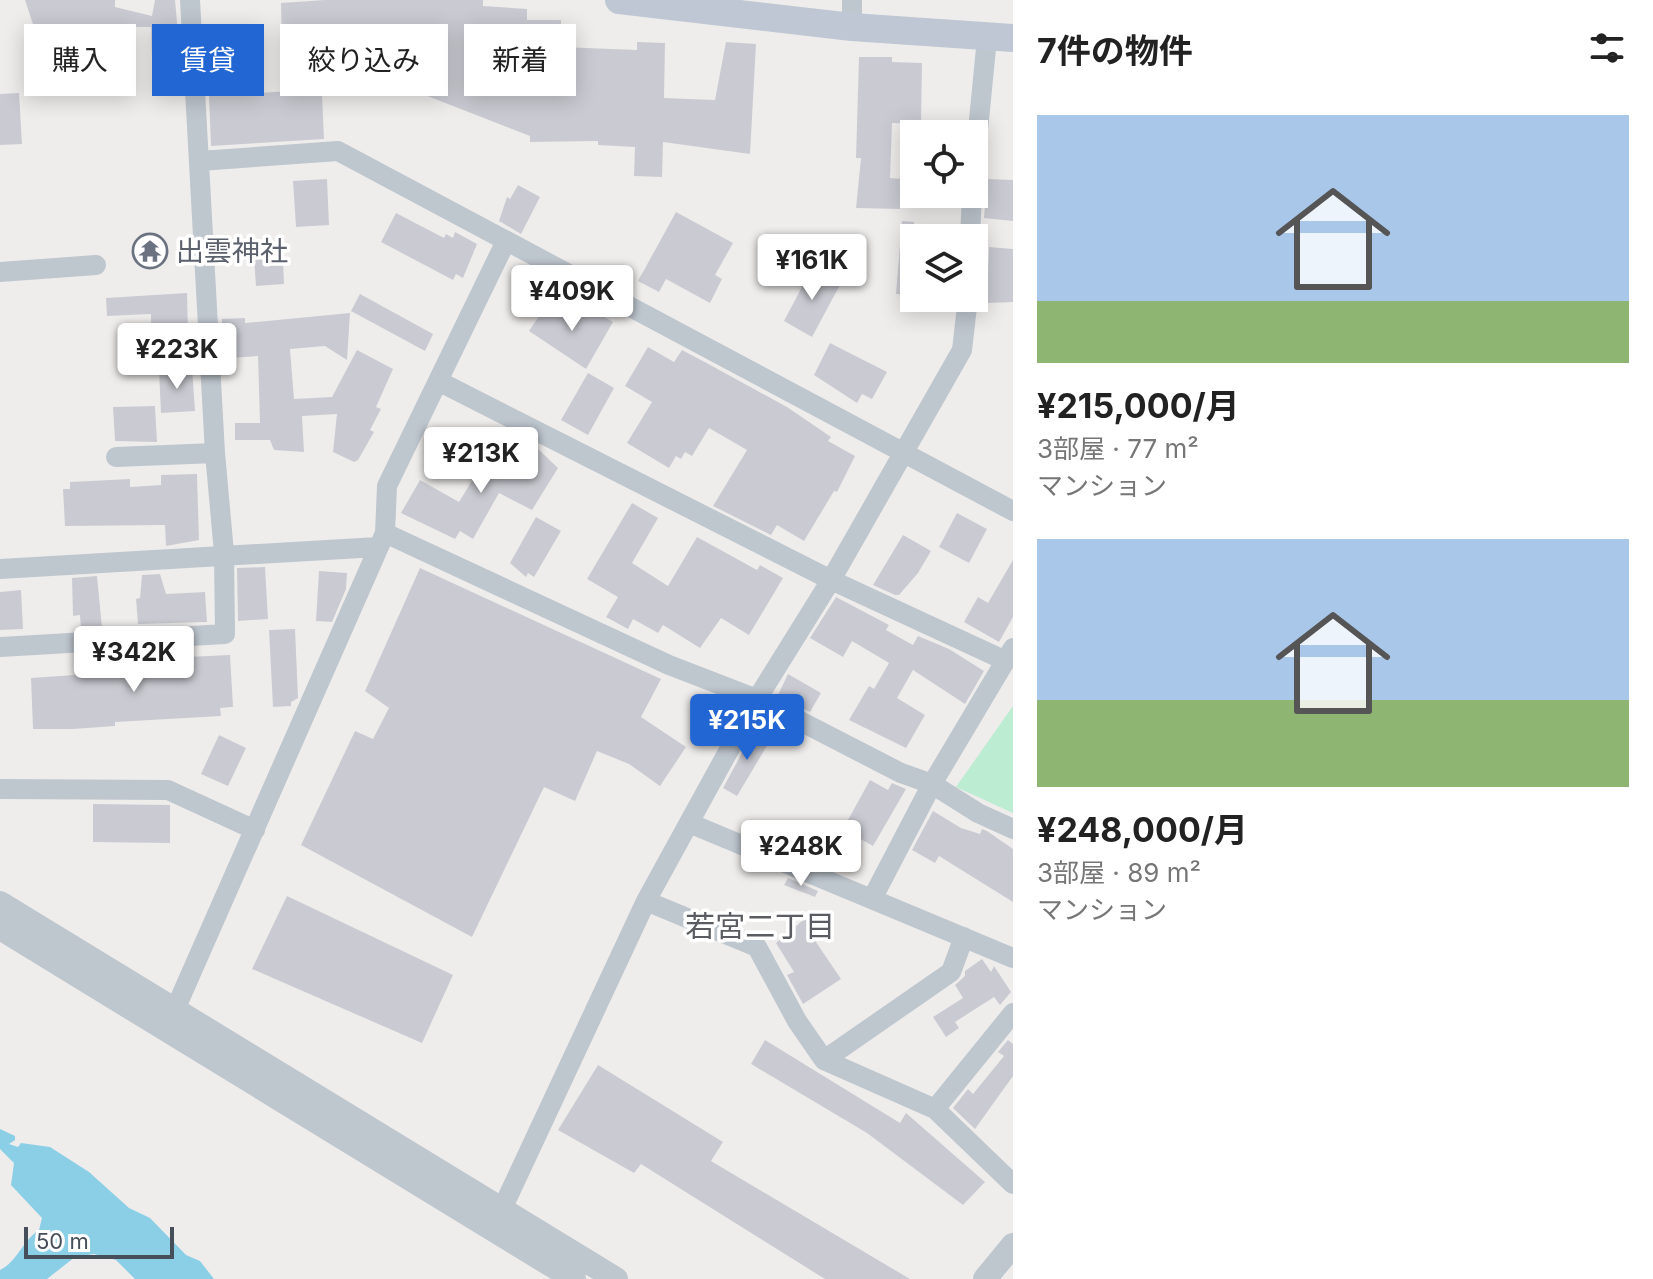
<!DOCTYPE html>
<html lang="ja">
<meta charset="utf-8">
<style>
body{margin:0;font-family:Inter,"Noto Sans JP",sans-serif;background:#f6f6f6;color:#222;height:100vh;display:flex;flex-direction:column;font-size:30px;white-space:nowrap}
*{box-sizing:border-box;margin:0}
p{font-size:26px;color:#767676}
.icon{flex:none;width:44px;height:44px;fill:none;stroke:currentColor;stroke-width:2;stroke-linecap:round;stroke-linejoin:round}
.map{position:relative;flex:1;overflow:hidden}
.details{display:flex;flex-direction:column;background:#fff;width:640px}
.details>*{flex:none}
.top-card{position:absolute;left:24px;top:24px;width:760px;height:72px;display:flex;gap:16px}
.buttons{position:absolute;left:900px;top:120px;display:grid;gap:16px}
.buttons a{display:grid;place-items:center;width:88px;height:88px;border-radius:0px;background:#fff;box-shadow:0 4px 20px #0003;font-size:40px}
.scale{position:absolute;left:24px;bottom:20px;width:150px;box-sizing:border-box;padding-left:8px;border:4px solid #464f59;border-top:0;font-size:22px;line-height:28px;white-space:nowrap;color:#464f59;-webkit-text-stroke:6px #fff;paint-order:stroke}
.price{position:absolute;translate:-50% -68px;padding:0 18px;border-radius:8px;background:#fff;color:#222;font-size:26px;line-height:52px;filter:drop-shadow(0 2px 4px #0008)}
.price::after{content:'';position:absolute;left:50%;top:48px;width:24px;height:18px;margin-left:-12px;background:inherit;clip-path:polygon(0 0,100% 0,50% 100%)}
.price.on{background:#2266d4;color:#fff}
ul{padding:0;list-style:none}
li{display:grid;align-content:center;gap:16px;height:424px;padding:0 24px}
li span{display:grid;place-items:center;height:248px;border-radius:0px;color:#555}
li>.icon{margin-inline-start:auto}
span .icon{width:144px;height:144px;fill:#fffc;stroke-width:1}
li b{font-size:34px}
h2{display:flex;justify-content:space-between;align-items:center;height:96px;padding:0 24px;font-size:34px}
.chip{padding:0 28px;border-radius:0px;background:#fff;box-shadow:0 4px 20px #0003;font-size:28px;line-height:72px}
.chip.on{background:#2266d4;color:#fff}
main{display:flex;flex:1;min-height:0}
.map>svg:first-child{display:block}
</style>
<main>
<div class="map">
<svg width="1013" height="1279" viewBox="0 0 1013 1279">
<rect width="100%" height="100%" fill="#efedec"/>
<!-- green -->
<path fill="#bcecd1" d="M1013 706V813L956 787Z"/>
<!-- water -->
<path fill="#8bcfe7" d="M0 1129 15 1136V1140L9 1144 18 1147 21 1143 50 1147 89 1172 129 1208 150 1218 186 1255 200 1261 214 1279H135L116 1260 94 1254 75 1257 47 1279H0V1270C17 1262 23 1240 39 1230L42 1218 11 1185 14 1163 0 1149Z"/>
<!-- building -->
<path fill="#cacbd2" d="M25 0H115V7L152 16 155 0H175L179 44H175L176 59 152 60 151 27H64L76 60 48 70Z
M325 0H483V6L527 9V20H561V47L637 50V42L665 43 664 98 715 100 726 42 756 44 750 154 663 142 662 177 634 176 635 147 598 145V141L530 142V136L361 70 368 51 323 48 320 49 324 139 211 146 209 96 289 91 286 50H282L281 3Z
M859 57H892V62L922 63 921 124 892 123 890 178 903 179 900 209 856 208 861 158H856Z
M19 93 22 144 0 145V94Z
M327 179 329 225 296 227 293 181Z
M987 179 1013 180V221L984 218Z
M518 185 540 197 521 234 499 221 507 197 510 199Z
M676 212 733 243 715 275 722 279 710 303 666 279 659 292 638 281Z
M396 213 444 238 446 234 453 238 455 232 477 244 463 278 456 274 453 280 381 242Z
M902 221 914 222V295L896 294Z
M282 240 284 284 256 286 253 243Z
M989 247 1013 249V302L987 303Z
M812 268 841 283 812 337 784 321Z
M187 293 188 332 151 334V314L107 316 106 298Z
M360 294 433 334 425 351 351 311Z
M546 306 555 312 559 306 580 320 587 307 613 322 586 369 529 331Z
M350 313 347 360 325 346 290 349 294 399 332 397 357 350 393 369 376 407 381 409 370 430 374 432 358 460 354 462 333 452 337 414 302 416 304 452 274 450 270 440H235V423H260L258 356 230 358 222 351V319L245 318V323Z
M830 343 887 372 872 399 862 394 857 403 814 375Z
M648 347 674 362 682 350 714 367 787 407 831 437 828 441 855 456 837 492 834 491 804 541 777 525 771 535 713 506 747 450 709 428 692 456 685 452 681 459 676 456 669 468 627 443 652 402 625 386Z
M192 368 195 411 161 413 159 370Z
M588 373 614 388 588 435 561 420Z
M155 406 157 442 115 441 113 407Z
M538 449 558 468 532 510 499 493 473 539 460 531 455 539 401 513 420 480 459 502 490 451 523 471Z
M197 474 199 540 166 546 165 525 65 526 63 489H70V482L130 479V487L161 485V475Z
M632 503 658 518 632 563 668 586 697 537 757 570 760 565 783 578 749 635 721 618 700 648 663 625 658 633 633 619 628 629 606 617 618 597 587 579Z
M957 513 987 529 969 563 939 547Z
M536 517 561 531 534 577 528 573 526 577 510 563Z
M903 535 931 551 918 573 899 595H895L873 585Z
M1013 560V617L999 642 964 622 978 597 988 603Z
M265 567 268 619 238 621 237 568Z
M420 568 661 679 641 717 686 747 660 786 629 764 597 751 575 801 544 787 472 937 301 845 355 731 373 739 389 708 365 691Z
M319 571 347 573 346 589 332 622 316 621Z
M160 574 166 594 205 592 207 622 138 624 136 599 140 598 142 575Z
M97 576 102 628 81 629 80 615 73 616 72 578Z
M21 590 23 629 0 630V592Z
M836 597 889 625 886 630 913 645 918 636 949 649 984 671 965 704 913 670 897 698 925 715 906 748 849 720 869 686 874 689 889 663 852 641 843 657 810 638Z
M295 629 298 698 291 702V706L273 707 269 630Z
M230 655 233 707 220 708 221 716 115 722V726L73 729H33L31 678 146 670 145 659Z
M788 674 821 693 810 712 778 695Z
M755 729 771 739 737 796 723 788Z
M219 735 246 748 228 786 201 774Z
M870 780 888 790 892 783 906 789 873 846 843 829Z
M93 804 170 805V843L93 842Z
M933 811 961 828 980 834 982 829 987 831 1013 849V902L939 856 935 863 912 850Z
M807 846 830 860 827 867 801 856Z
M788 878 818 891 815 897 784 885Z
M287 896 453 975 422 1043 252 969Z
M808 916 820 935 814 939 841 979 803 1004 787 975 794 972 776 943Z
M982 959 991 972 994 966 1011 992 1000 1005 994 997 955 1022 959 1028 946 1037 933 1017 963 998 955 985 965 976V971Z
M765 1040 900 1123 906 1113 985 1182 963 1205 867 1133 751 1064Z
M1008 1040 1013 1044V1076L975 1129 953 1108 968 1089 973 1094 1004 1056 998 1052Z
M598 1065 723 1142 711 1161 910 1279H825L641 1164 634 1173 558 1130Z"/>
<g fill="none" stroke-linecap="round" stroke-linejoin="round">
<!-- minor -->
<path stroke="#bec6ce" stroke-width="20" d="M852 27V0
M200 161 338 151 1013 511
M974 171 987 38
M970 238 972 194
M0 272 96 265
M440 382 831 580 1006 661
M116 457 215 453
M385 533 669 665 757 699 901 773 932 784 978 813 1013 829
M0 569 378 547
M0 647 225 634 224 553 215 453 190 0
M0 789 168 790 255 830
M689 823 1013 958
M872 899 932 784 1013 648
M646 901 757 947 797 1021 824 1060 935 1109 1013 1184
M170 1021 385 533 387 486 505 243
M824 1060 951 972 964 937
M935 1109 1013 1013
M496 1222 646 901 757 699 831 580 962 350 968 298"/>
<!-- tertiary -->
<path stroke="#bec6ce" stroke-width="24" d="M0 903 616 1279
M0 928 574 1279
M985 1279 1013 1245"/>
<!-- secondary -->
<path stroke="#bec7d3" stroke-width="28" d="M619 0 852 27 1013 38"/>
</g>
<!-- icons -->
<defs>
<g id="temple-ring" transform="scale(1.8)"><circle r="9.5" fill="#fff" stroke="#6b7280" stroke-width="1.5"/><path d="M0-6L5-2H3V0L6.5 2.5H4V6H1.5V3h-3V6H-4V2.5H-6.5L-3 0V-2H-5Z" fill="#6b7280"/></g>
</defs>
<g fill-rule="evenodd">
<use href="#temple-ring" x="150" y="251"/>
</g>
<g text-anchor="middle" stroke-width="7" stroke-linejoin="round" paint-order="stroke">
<!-- worship labels -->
<g font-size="28" fill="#5b616d" stroke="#fff" text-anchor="start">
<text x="176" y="261">出雲神社</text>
</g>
<!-- neighbourhood labels -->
<g font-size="30" fill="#5a5c61" stroke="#fff">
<text x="760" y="937">若宮二丁目</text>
</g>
</g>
</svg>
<div class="buttons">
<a><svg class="icon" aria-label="locate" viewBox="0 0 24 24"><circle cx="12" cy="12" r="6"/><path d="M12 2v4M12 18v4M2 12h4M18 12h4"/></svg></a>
<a><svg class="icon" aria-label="layers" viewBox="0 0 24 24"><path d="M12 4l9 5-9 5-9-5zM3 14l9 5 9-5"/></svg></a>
</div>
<div class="scale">50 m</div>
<b class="price" style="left:812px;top:302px">¥161K</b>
<b class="price" style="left:572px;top:333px">¥409K</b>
<b class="price" style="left:177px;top:391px">¥223K</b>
<b class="price" style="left:481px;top:495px">¥213K</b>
<b class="price" style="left:134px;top:694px">¥342K</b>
<b class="price on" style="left:747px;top:762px">¥215K</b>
<b class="price" style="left:801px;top:888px">¥248K</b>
<div class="top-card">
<a class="chip">購入</a>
<a class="chip on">賃貸</a>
<a class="chip">絞り込み</a>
<a class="chip">新着</a>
</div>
</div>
<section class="details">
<h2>7件の物件<svg class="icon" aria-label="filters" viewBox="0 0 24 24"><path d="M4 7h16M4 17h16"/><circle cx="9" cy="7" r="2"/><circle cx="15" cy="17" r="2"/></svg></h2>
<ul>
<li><span style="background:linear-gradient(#a9c7e8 75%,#8fb573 0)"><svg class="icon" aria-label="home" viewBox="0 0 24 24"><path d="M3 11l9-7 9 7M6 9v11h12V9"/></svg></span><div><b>¥215,000/月</b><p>3部屋 · 77 m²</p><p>マンション</p></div></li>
<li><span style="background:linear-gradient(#a9c7e8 65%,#8fb573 0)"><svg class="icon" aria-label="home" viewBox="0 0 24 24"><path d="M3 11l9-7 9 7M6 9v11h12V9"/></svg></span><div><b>¥248,000/月</b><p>3部屋 · 89 m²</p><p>マンション</p></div></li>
</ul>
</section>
</main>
